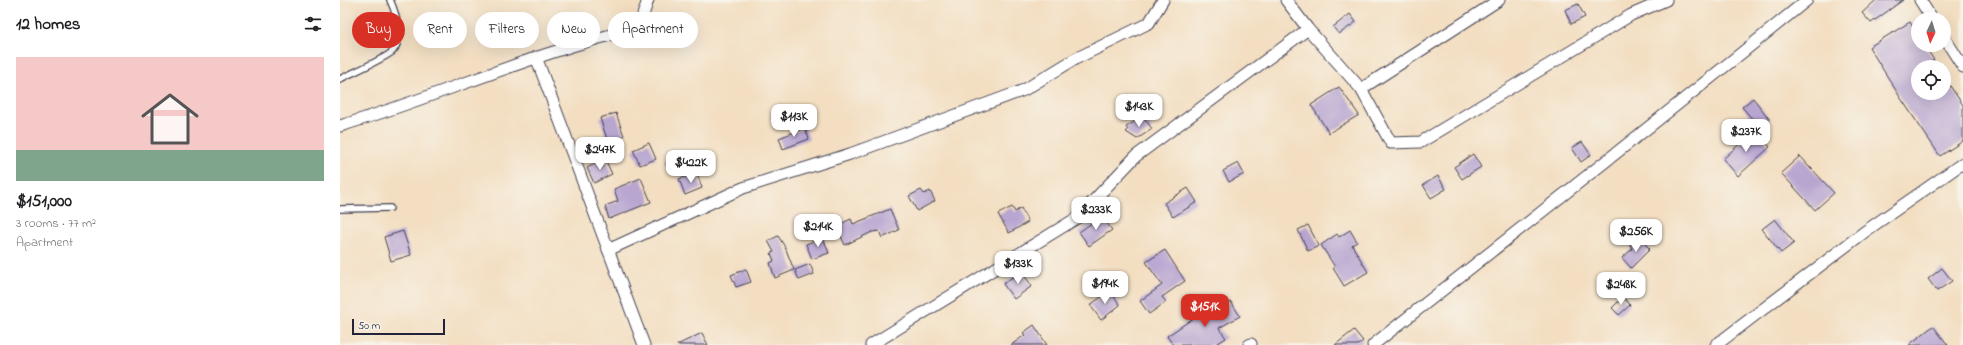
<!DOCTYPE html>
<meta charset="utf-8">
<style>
body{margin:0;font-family:"Indie Flower",sans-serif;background:#f2f2f2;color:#202124;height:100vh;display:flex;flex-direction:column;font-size:15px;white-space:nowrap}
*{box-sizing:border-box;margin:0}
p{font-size:13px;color:#757577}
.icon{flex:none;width:22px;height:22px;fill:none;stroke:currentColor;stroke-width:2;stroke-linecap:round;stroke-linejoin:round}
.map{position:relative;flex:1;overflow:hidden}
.details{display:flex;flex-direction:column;background:#fff;width:340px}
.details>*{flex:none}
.top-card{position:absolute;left:12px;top:12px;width:380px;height:36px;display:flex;gap:8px}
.needle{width:26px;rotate:184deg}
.buttons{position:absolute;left:1571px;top:12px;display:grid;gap:8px}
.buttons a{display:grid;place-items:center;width:40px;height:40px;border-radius:50%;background:#fff;box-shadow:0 4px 16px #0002;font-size:20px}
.scale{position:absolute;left:12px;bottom:10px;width:93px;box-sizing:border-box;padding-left:4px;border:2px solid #22223b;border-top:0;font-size:11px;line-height:14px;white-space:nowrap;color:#22223b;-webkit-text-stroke:3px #f7f3e8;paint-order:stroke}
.price{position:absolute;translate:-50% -34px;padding:0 9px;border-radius:8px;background:#fff;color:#222;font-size:13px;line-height:26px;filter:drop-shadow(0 1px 2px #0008)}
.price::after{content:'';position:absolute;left:50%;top:24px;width:12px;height:9px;margin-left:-6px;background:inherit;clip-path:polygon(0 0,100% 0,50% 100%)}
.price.current{background:#d93025;color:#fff}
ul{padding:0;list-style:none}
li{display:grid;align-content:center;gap:8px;height:212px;padding:0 16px}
li span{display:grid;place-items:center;height:124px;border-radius:0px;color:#555}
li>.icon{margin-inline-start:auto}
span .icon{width:72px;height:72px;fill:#fffc;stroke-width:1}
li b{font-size:17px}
h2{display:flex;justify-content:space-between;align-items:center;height:48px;padding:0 16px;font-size:17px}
.tag{padding:0 14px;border-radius:18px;background:#fff;box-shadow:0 4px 16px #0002;font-size:14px;line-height:36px}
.tag.current{background:#d93025;color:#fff}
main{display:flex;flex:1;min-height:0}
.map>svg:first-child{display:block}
</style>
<main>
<section class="details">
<h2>12 homes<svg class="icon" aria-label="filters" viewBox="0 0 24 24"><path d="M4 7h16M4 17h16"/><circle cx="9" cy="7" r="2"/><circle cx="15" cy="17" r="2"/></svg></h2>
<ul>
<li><span style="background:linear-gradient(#f6c9c9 75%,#7fa58c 0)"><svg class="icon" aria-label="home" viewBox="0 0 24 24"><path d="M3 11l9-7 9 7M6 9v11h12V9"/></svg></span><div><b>$151,000</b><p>3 rooms · 77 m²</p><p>Apartment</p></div></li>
</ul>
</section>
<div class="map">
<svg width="1623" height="345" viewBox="0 0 1623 345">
<rect width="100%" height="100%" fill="#f7f3e8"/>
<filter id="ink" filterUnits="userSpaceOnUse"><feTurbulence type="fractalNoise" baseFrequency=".025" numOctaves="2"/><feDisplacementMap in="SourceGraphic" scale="8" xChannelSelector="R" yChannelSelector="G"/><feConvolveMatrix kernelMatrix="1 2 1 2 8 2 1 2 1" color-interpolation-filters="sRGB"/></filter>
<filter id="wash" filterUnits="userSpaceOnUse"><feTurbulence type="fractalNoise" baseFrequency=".012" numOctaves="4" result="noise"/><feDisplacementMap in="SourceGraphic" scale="16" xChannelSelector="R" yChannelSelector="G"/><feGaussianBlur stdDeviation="0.9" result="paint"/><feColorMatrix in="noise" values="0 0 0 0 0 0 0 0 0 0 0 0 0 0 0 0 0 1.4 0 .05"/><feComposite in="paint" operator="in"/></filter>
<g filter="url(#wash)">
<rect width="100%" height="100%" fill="#f3dec1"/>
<g id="blocks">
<!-- building -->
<path fill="#b8a6d1" d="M1536 0H1563L1531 23 1522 13Z
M1238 4 1245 17 1231 24 1225 10Z
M1010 14 1016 22 999 34 993 27Z
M1570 22 1578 35V45H1584L1594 60 1583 67H1578V93H1604V77L1623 105V141L1600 156 1560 97 1529 47Z
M999 87 1019 115 989 133 971 105Z
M1413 98 1430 120 1420 128 1402 107Z
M276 113 284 136 268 142 260 118Z
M803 116 812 129 797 139 786 132 788 130 786 127Z
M465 128 469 139 443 149 439 138Z
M1415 130 1430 147 1398 176 1383 159Z
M1242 142 1251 155 1241 162 1232 148Z
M309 143 316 159 300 165 293 150Z
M1133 154 1141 167 1122 179 1114 167Z
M1460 156 1494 193 1475 210 1441 173Z
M326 164a6 6 0 1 1 12 0a6 6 0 1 1-12 0Z
M265 159 272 174 254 183 247 168Z
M898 163 904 174 889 182 883 171Z
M357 173 362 188 345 195 339 179Z
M1098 176 1106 189 1091 198 1083 185Z
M301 178 311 202 269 219 265 206 278 201 274 189Z
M848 188 857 202 833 217 824 203Z
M581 190 584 194 590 191 595 201 577 211 569 196Z
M672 207 675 212 681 208 688 222 669 233 658 214Z
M550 209 559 230 542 238 539 231 532 232 505 245 496 226 511 219 513 224Z
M762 216 772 230 749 246 739 232Z
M1435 219 1454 243 1441 253 1422 229Z
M968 225 979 246 968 251 958 230Z
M1010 230 1017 242 1012 245 1028 272 1004 286 993 268 995 267 981 245 997 234 999 237Z
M63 231 71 255 51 261 44 237Z
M438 236 445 247 454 270 435 278 430 263 434 261 431 253 434 252 428 241Z
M483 238 489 253 472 259 466 244Z
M1294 240H1301L1310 249 1291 268 1282 258 1292 249 1290 244Z
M825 250 845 281 822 297 826 302 809 314 800 301 822 285 806 262Z
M470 264 474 274 459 280 455 270Z
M1602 268 1612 281 1597 291 1588 279Z
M406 269 411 282 396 287 391 275Z
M681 271 692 286 674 299 663 284Z
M770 291 780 305 761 320 750 305Z
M1283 297 1290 305 1279 315 1272 308Z
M891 302 900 316 879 328 886 338 875 345H833L827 336 867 309 870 314Z
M694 325 707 345H671L685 335 683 333Z
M1593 326 1608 345H1569Z
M1014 330 1023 341 1018 345H995Z
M362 333 368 345H337Z"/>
</g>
</g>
<g filter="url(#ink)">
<use href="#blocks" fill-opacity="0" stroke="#413e4f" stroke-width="1"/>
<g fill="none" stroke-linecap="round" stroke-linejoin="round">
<!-- lane casing -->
<g stroke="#413e4f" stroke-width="8">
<path id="lane" d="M0 79C10 74 48 57 53 51 64 39 56 13 50 0
M0 209 50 208"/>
</g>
<!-- street casing -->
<g stroke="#413e4f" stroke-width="13">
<path id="street" d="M946 0 968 29 1021 89 1051 143 1081 142 1291 15 1326 0
M1580 0 1592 19
M1604 37 1623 67
M196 57 304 345
M1021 89 1159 0
M0 126C99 96 193 53 294 29L302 18 308 0
M268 250 403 188 510 154 684 90 735 59 809 23 823 0
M531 345 737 218 796 156 968 29
M909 345 911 344
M1033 345C1178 230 1324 117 1467 0
M1376 345 1527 230 1623 163"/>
</g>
<!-- lane -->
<use href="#lane" stroke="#fff" stroke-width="5.5"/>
<!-- street -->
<use href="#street" stroke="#fff" stroke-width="11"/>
</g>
</g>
</svg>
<div class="buttons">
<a><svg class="needle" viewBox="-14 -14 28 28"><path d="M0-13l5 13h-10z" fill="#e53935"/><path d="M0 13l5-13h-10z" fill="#757577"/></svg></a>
<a><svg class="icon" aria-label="locate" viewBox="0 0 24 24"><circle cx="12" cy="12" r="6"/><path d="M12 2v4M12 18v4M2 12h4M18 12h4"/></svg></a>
</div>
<div class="scale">50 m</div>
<b class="price" style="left:799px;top:128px">$143K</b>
<b class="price" style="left:454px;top:138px">$113K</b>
<b class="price" style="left:1406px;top:153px">$237K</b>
<b class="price" style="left:260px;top:171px">$247K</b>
<b class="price" style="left:351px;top:184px">$422K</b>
<b class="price" style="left:756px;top:231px">$233K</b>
<b class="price" style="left:478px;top:248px">$214K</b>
<b class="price" style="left:1296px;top:253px">$256K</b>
<b class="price" style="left:678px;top:285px">$133K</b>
<b class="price" style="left:765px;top:305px">$194K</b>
<b class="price" style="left:1281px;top:306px">$248K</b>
<b class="price current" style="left:865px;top:328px">$151K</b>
<div class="top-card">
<a class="tag current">Buy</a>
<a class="tag">Rent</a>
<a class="tag">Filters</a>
<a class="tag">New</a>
<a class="tag">Apartment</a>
</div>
</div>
</main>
